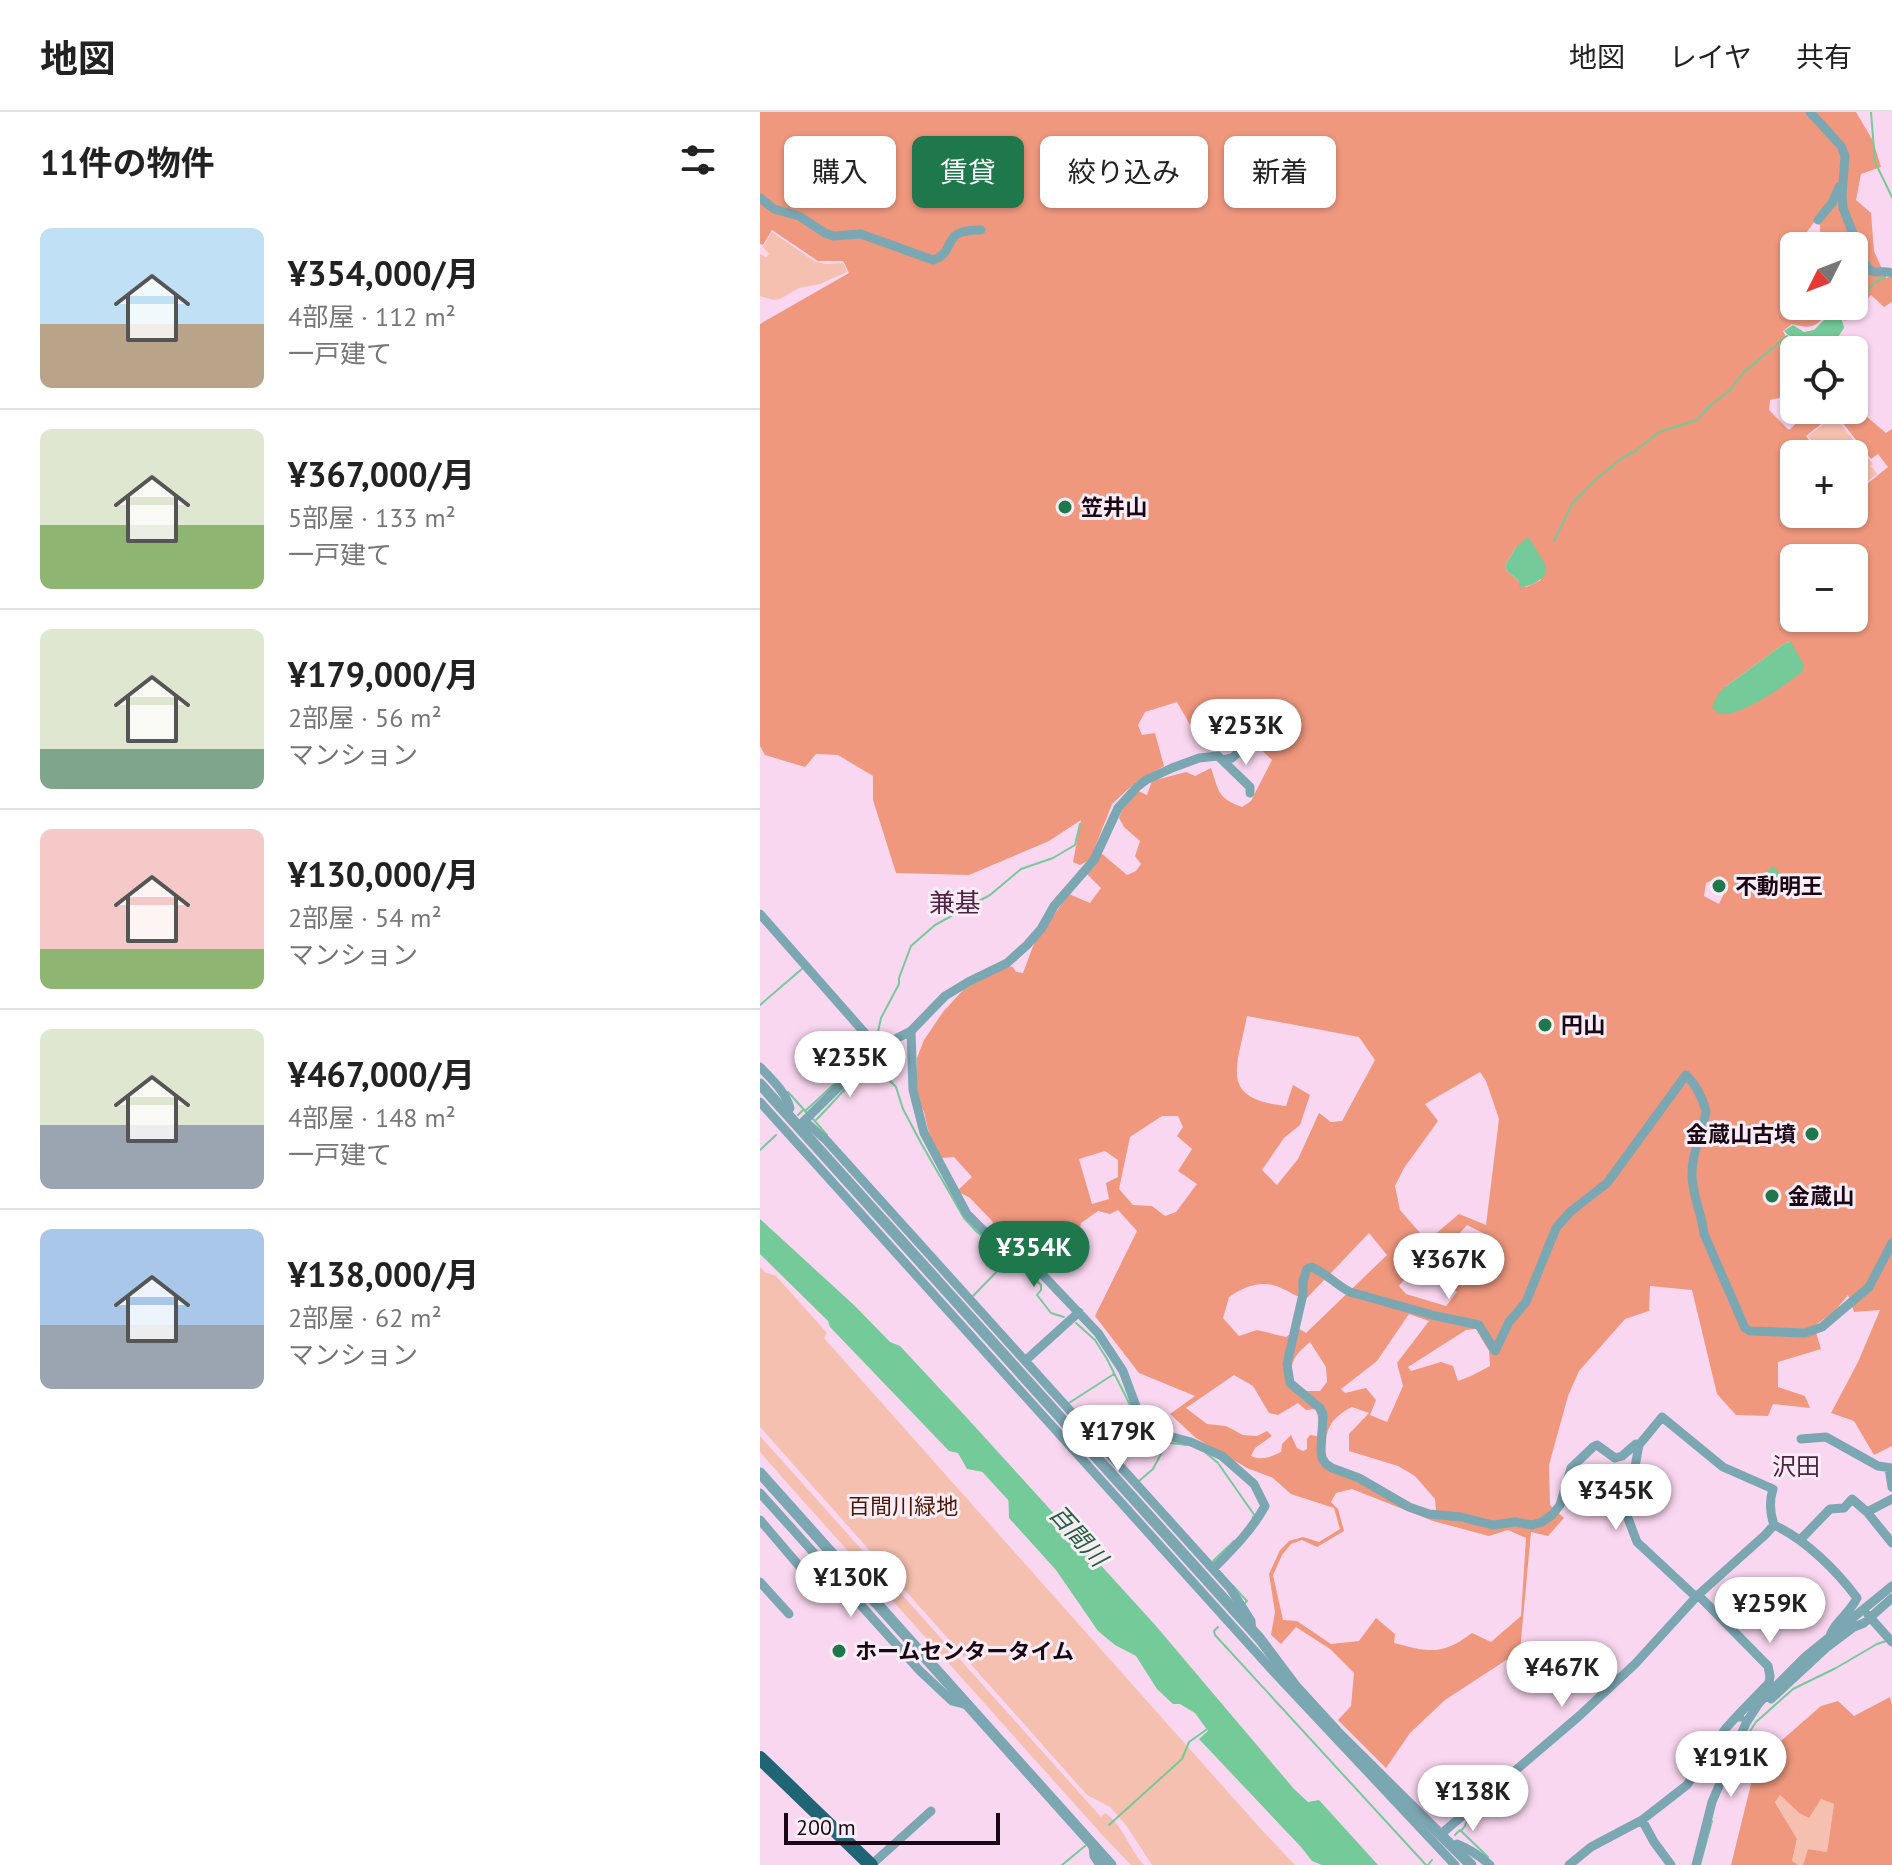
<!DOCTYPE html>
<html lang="ja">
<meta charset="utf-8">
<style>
body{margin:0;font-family:"PT Sans","Noto Sans JP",sans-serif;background:#f2f2f2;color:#222;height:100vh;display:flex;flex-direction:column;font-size:30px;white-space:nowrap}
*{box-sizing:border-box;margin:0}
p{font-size:26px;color:#767676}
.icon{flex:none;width:44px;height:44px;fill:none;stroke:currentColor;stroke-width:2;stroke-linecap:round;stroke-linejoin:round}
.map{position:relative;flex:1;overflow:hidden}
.drawer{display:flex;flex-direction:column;background:#fff;width:760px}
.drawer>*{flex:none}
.top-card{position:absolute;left:24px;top:24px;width:760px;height:72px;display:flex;gap:16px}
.needle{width:52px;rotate:228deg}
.tools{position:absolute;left:1020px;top:120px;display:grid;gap:16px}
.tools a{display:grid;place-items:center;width:88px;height:88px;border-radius:12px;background:#fff;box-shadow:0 2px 6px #0004;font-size:40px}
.scale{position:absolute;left:24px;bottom:20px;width:216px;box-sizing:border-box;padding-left:8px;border:4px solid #190715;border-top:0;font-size:22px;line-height:28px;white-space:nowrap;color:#190715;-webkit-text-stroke:6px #f9edf5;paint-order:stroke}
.price{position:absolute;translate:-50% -68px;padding:0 18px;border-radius:28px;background:#fff;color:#222;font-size:26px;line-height:52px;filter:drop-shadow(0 2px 4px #0008)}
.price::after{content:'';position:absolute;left:50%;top:48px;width:24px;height:18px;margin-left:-12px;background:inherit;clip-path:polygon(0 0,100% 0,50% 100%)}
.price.active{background:#1f774c;color:#fff}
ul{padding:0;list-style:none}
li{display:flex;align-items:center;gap:24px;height:200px;padding:0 40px}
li+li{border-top:2px solid #e0e0e0}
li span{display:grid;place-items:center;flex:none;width:224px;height:160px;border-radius:12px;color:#555}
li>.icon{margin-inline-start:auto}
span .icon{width:96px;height:96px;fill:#fffc;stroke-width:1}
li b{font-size:34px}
h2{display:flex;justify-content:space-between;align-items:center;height:96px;padding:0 40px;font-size:34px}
.chip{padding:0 28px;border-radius:12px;background:#fff;box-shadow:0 2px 6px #0004;font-size:28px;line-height:72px}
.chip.active{background:#1f774c;color:#fff}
header{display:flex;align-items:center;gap:48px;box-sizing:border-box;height:112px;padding:0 40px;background:#fff;border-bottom:2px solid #e0e0e0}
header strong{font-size:38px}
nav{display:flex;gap:44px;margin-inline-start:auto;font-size:28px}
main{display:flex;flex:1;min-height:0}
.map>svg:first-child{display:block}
</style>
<header>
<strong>地図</strong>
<nav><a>地図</a><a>レイヤ</a><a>共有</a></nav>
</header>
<main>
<section class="drawer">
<h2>11件の物件<svg class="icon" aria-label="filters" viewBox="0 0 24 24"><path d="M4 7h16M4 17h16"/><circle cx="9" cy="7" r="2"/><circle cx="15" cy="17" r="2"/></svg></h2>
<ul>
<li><span style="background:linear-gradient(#bfe0f5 60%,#b9a48a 0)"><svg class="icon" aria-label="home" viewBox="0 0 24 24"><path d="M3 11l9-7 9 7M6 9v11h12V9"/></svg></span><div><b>¥354,000/月</b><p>4部屋 · 112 m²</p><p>一戸建て</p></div></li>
<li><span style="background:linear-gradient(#dfe7d0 60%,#8fb573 0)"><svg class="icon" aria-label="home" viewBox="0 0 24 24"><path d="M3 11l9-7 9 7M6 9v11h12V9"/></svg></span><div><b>¥367,000/月</b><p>5部屋 · 133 m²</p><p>一戸建て</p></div></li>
<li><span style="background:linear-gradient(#dfe7d0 75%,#7fa58c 0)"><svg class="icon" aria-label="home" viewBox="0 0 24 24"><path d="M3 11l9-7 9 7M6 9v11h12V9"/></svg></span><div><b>¥179,000/月</b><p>2部屋 · 56 m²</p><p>マンション</p></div></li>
<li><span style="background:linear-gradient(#f6c9c9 75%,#8fb573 0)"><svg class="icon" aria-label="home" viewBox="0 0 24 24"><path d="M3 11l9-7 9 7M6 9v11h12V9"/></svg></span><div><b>¥130,000/月</b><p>2部屋 · 54 m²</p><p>マンション</p></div></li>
<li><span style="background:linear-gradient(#dfe7d0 60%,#9aa5b1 0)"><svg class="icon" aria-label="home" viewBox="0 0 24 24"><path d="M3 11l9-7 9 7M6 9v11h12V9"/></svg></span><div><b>¥467,000/月</b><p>4部屋 · 148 m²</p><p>一戸建て</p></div></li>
<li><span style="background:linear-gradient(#a9c7e8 60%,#9aa5b1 0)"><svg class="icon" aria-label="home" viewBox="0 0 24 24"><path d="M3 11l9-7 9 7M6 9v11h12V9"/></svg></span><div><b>¥138,000/月</b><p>2部屋 · 62 m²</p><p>マンション</p></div></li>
</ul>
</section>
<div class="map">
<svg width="1132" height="1753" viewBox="0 0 1132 1753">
<rect width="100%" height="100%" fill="#fad7f0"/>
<!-- green -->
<path fill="#f6c0b0" d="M12 120 54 149 66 152 83 151 87 160 60 172 39 176 20 187 14 188 0 184V142L6 145 9 142 3 135Z
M1074 304 1113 352 1111 354 1117 362 1102 374 1094 364V342H1063L1048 324Z
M0 1155 5 1160 16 1164 67 1221 64 1226 500 1716 535 1753H392L366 1713 350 1695 327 1683 0 1315Z
M0 1324 341 1705 345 1701C364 1714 369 1737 384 1753H371L345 1726 36 1381 0 1340Z
M1020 1683 1039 1701 1061 1687 1074 1692 1067 1740 1048 1737 1043 1753H1038L1032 1750 1037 1727 1015 1689Z"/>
<!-- forest -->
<path fill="#ef987e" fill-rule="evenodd" d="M0 0H1096L1113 29 1121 55 1101 62 1096 88 1111 101 1114 139 1126 166 1132 164V190L1124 195 1111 183 1085 209 1077 200 1072 198C1056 212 1055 219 1032 212L1023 219 1026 225 1042 230 1055 238H1034V287L1023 285 1010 288 1009 298 1029 318 1050 298H1094V294L1126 321 1132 317V1334L1114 1343 1094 1309 1071 1301 1098 1250 1120 1198 1094 1200 1088 1183 1074 1200 1054 1214 1061 1237 1018 1250V1275L1045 1284 1050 1296 1013 1292 1008 1304 976 1303 957 1282 932 1178 890 1174 889 1199 865 1207 819 1259 808 1284 789 1353 790 1393 804 1406 788 1424 771 1420 760 1539 685 1588 650 1621 626 1656 578 1608 591 1594 594 1561 570 1537 536 1515 521 1532 511 1523 515 1500 509 1462 520 1438 529 1429 543 1425 559 1430 580 1417 574 1396 531 1382 513 1366 487 1356 436 1326 410 1302 435 1284 379 1261 335 1204 377 1119 358 1098 350 1102 338 1099 321 1111 320 1117 281 1144 264 1141 230 1117 233 1110 210 1086 197 1079 212 1065 194 1045 181 1046 170 1026 164 1000 159 989 156 969 157 946 164 928 183 900 204 877 247 854 253 855 256 860 263 861 275 829 309 782 330 791 341 776 327 762 341 741 367 763 376 759 381 752 375 744 380 729 364 715 359 706 362 698 378 679 387 683 392 669 426 660 435 664 451 656C459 679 457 686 482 695L491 689 512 648 479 616 442 634 417 590 385 600 378 613 382 623 395 621 404 654 376 670 352 692 330 748 320 753 313 750 321 708 289 729 209 763 136 761 113 688V664L78 643 56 642 45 655 5 643 0 634V212L89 161 83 149H58L12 118 3 133 0 132ZM1054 110 1060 113V123L1054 131 1055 134H1094V194H1034V146L1031 143 1024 145 1023 141 1028 137 1037 123 1042 127ZM1075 301 1111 347 1118 342 1128 355 1102 376 1094 368V402H1034V342H1060L1046 324ZM756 435 781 468 766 475 747 459 745 454ZM1034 446H1094V506H1034ZM1031 530 1028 569 1009 582 965 575 1025 531ZM961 764 968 773 959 792 944 784 946 771ZM487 904 599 925 615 948 582 1009 571 1010 559 1001 538 1047 517 1073 502 1058 524 1026 540 1013 550 983 533 973 526 994C457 987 478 954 487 904ZM720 960 726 969 739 1007 726 1113 699 1102 667 1129 640 1098 635 1074 644 1056 678 1009 665 992ZM402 1004H418L423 1015 417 1024 432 1037 418 1059 437 1072 416 1100 405 1104 392 1094 373 1093 359 1077 370 1025ZM345 1039 358 1048V1065L346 1071 349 1087 332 1092 319 1047ZM707 1113 723 1121 703 1174 680 1160 689 1133ZM609 1121 627 1143 546 1221 538 1216 526 1225 497 1218 479 1224 463 1206 469 1185C484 1174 503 1167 521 1176 533 1181 532 1183 546 1187ZM651 1159 686 1170 697 1180 686 1194 646 1182 639 1174ZM649 1202 669 1209 637 1251 643 1274 627 1310 610 1303 616 1288 606 1276 585 1281 581 1277 617 1249ZM716 1217 729 1239 730 1254 711 1264 698 1269 693 1254 681 1250 651 1259 648 1255 706 1218ZM550 1230 566 1255 567 1270 560 1279H543L532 1267C529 1249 537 1241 550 1230ZM474 1263 493 1274 509 1301 518 1303 538 1291 546 1298 555 1297C560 1307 559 1313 557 1324L550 1323 547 1327V1337L543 1339 537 1336 531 1323 522 1332 521 1340C511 1345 501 1349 491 1344L495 1336 512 1324 507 1319 497 1324 483 1323 466 1314 447 1312 426 1296ZM592 1295 609 1301 589 1322V1339L638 1354 655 1364 675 1387 676 1399C647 1397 592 1361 564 1347 565 1320 568 1307 592 1295ZM592 1377 673 1409 729 1424 748 1418 766 1426 761 1504 731 1530 712 1521C682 1544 668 1540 634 1531L635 1522 616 1506 599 1529 571 1532 537 1509 523 1508 513 1463 522 1443 531 1432 542 1428 557 1435 584 1419 578 1397 571 1390 576 1381Z
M1130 1585 1132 1593V1753H1043L1048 1737 1067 1740 1074 1692 1061 1687 1049 1706 1039 1701 1020 1683 1015 1690 1037 1727 1032 1749 1038 1753H971L993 1664 1014 1635 1061 1594 1078 1589 1094 1604Z"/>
<!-- water -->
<path fill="#74ca98" d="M370 42 373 53C368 65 364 68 351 70 345 64 344 55 344 46L349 43Z
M1072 200C1080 202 1083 209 1084 216 1076 227 1070 244 1053 236 1049 234 1046 231 1042 229 1034 225 1030 226 1024 219L1033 213 1044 220 1054 218Z
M767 426H769L786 454V462C779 470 769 475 759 475V469L747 459 745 454 756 435Z
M1031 530 1044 553 1042 560C1027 572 982 604 962 602 956 601 956 599 952 595L958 582 965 575 1025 531Z
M1014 754 1026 771 1021 776 1005 781 997 774 1000 764Z
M0 1107 95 1194 130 1230 140 1234 208 1307 396 1514 534 1677 548 1690 559 1688 618 1753H562L552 1749 541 1735 439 1627 448 1619 435 1601 420 1592H413L397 1577 376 1544 355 1533 338 1519 296 1458 249 1406 248 1372 240 1363 207 1357 198 1341 189 1339 70 1215 68 1209 0 1142Z"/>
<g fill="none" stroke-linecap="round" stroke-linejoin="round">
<!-- stream -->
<path stroke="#74ca98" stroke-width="2" d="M1111 0 1115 50 1132 85
M1081 207 1114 171 1125 165
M794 429 812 392 834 369 862 346 875 339 899 320 937 308 950 294 970 278 984 260 1027 224
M0 893 43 856
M117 924 121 906 139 872V866L151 834 175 813 230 783 261 757 293 746 315 733 320 712
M28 980 46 1000
M45 999 81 966
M38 1003 43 998
M53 1007 67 1023
M56 1008C74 990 90 970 109 953L119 958 136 975 143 997 161 1031 204 1106 217 1120 255 1147 281 1173V1178L277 1183 291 1201 304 1205
M0 1038 16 1023
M213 1184 251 1145
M316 1211 335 1228 347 1247 373 1299
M309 1291 354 1262
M379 1312C393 1331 404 1330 426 1333
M446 1341 458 1351 495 1404 493 1405
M379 1369 393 1357 402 1340 403 1337 400 1331
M453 1449 474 1429
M473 1474 487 1489 485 1491
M458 1515 454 1519 455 1523 666 1753
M981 1633 996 1610 1033 1577 1076 1556 1117 1532 1126 1529
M349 1713 422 1647 429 1630 446 1618
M701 1719 705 1714 708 1705 717 1697
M695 1723 700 1718 728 1745
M302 1753 325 1734
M668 1753 672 1748
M940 1753 952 1709"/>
<!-- river -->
<path stroke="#74ca98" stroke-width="12" d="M223 1352 259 1391"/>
<!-- minor -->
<path stroke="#7ba7b3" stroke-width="9" d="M1050 0 1081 34 1085 44 1082 84 1083 96 1104 150C1114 167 1118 156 1132 161
M0 86 14 97 39 104 65 121 73 124 101 122 173 148C198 140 179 117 221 118
M1058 108 1072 91 1079 75
M463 648 472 646 492 628
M0 802 118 936
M151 919 153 978 164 1021 207 1102 223 1118 268 1149 279 1159 338 1221 363 1259 380 1305 386 1313 394 1320 431 1330 462 1344 494 1372 505 1394C492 1418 472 1438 453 1457
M0 955C12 968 25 979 30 996L27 1001
M0 990 512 1558 695 1753
M42 1012 49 1013 66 1028 470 1476 491 1509 492 1519
M39 1014 118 936 151 919 185 884 208 870 247 851 267 833 281 817 294 794 334 748 358 696 377 675 386 668 412 656 439 646 458 644 490 675V681
M266 1248 319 1200
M1041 1327 1066 1325 1118 1354 1132 1356
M879 1333 874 1360 855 1379 856 1389 866 1401 877 1430 936 1485
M1129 1356 1132 1375
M0 1381 160 1559 192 1589 207 1593
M1107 1400 1132 1387
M0 1408 58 1476
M1040 1428 1070 1397 1084 1396 1092 1387 1107 1400 1132 1431
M0 1470 29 1502
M938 1483 1008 1554 1010 1564 1009 1571 978 1603 980 1605
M1108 1503 1132 1530
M1069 1526C1074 1510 1090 1501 1097 1486 1077 1459 1045 1427 1014 1413 1010 1401 1009 1389 1013 1377L963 1355 902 1305 879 1333 876 1332 862 1344 855 1346 837 1333 833 1335 811 1356 800 1393 792 1403 782 1410 772 1413 755 1410 733 1413 701 1405 669 1402 649 1395 599 1366 572 1356 566 1352 562 1346 561 1339 563 1302 560 1296 530 1271 527 1252 543 1182V1169L547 1157 551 1155C565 1160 576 1173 590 1180L676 1204 719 1213 735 1239 749 1210 766 1190 796 1116 810 1100 847 1071 926 963C935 971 943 987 946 999 943 1019 932 1039 932 1060 931 1081 942 1101 944 1122L985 1216 990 1219 1045 1221 1062 1215 1109 1175 1132 1131
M1011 1587 1066 1536 1094 1515 1104 1511 1132 1486
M882 1708 894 1730 911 1753
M681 1722 818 1605 875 1552 938 1483 1005 1423 1014 1413
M333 1734 334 1744 340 1753
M693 1735 697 1732C709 1737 720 1744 730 1753
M111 1753 171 1699
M809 1753 831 1735 882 1708 927 1673 966 1616 978 1603
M936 1753 952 1690 986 1611 999 1591 1045 1545 1132 1474"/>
<!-- tertiary -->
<path stroke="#7ba7b3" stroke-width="11" d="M0 972 500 1527 536 1575 579 1622 711 1753
M0 1361 351 1753"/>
<!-- trunk -->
<path stroke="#206576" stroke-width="14" d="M0 1646 111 1753"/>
</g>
<!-- markers -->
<g fill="#1f774c" stroke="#f9edf5" stroke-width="3">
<circle cx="305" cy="395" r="8"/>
<circle cx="959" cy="774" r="8"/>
<circle cx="785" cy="913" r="8"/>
<circle cx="1052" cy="1022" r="8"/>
<circle cx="1012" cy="1084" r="8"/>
<circle cx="79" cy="1539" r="8"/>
</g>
<g text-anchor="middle" stroke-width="6" stroke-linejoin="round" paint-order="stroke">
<!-- poi labels -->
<g font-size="22" font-weight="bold" fill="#190715" stroke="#f9edf5" text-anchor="start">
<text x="321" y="403">笠井山</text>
<text x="975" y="782">不動明王</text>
<text x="801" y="921">円山</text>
<text x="1036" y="1030" text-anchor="end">金蔵山古墳</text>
<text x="1028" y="1092">金蔵山</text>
<text x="95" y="1547">ホームセンタータイム</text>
</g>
<!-- park labels -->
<g font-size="22" fill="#4b1606" stroke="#f9edf5">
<text x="143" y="1402">百間川緑地</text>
</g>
<!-- neighbourhood labels -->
<g font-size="24" fill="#512446" stroke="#f9edf5">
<text x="1036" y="1363">沢田</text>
</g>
<!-- water labels -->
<g font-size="24" font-style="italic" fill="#22603f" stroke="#f9edf5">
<text transform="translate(318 1424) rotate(48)" y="8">百間川</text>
</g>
<!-- quarter labels -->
<g font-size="26" fill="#512446" stroke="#f9edf5">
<text x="195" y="800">兼基</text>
</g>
</g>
</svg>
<div class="tools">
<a><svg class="needle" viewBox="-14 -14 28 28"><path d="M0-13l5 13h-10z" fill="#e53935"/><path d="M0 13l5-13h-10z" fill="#767676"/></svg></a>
<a><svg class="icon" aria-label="locate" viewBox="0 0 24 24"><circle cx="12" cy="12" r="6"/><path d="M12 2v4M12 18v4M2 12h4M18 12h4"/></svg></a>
<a>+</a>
<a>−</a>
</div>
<div class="scale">200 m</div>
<b class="price" style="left:486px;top:655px">¥253K</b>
<b class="price" style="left:90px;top:987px">¥235K</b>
<b class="price active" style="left:274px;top:1177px">¥354K</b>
<b class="price" style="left:689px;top:1189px">¥367K</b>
<b class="price" style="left:358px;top:1361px">¥179K</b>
<b class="price" style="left:856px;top:1420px">¥345K</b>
<b class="price" style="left:91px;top:1507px">¥130K</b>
<b class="price" style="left:1010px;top:1533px">¥259K</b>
<b class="price" style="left:802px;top:1597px">¥467K</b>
<b class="price" style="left:971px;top:1687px">¥191K</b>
<b class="price" style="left:713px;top:1721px">¥138K</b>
<div class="top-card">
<a class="chip">購入</a>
<a class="chip active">賃貸</a>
<a class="chip">絞り込み</a>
<a class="chip">新着</a>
</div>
</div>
</main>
